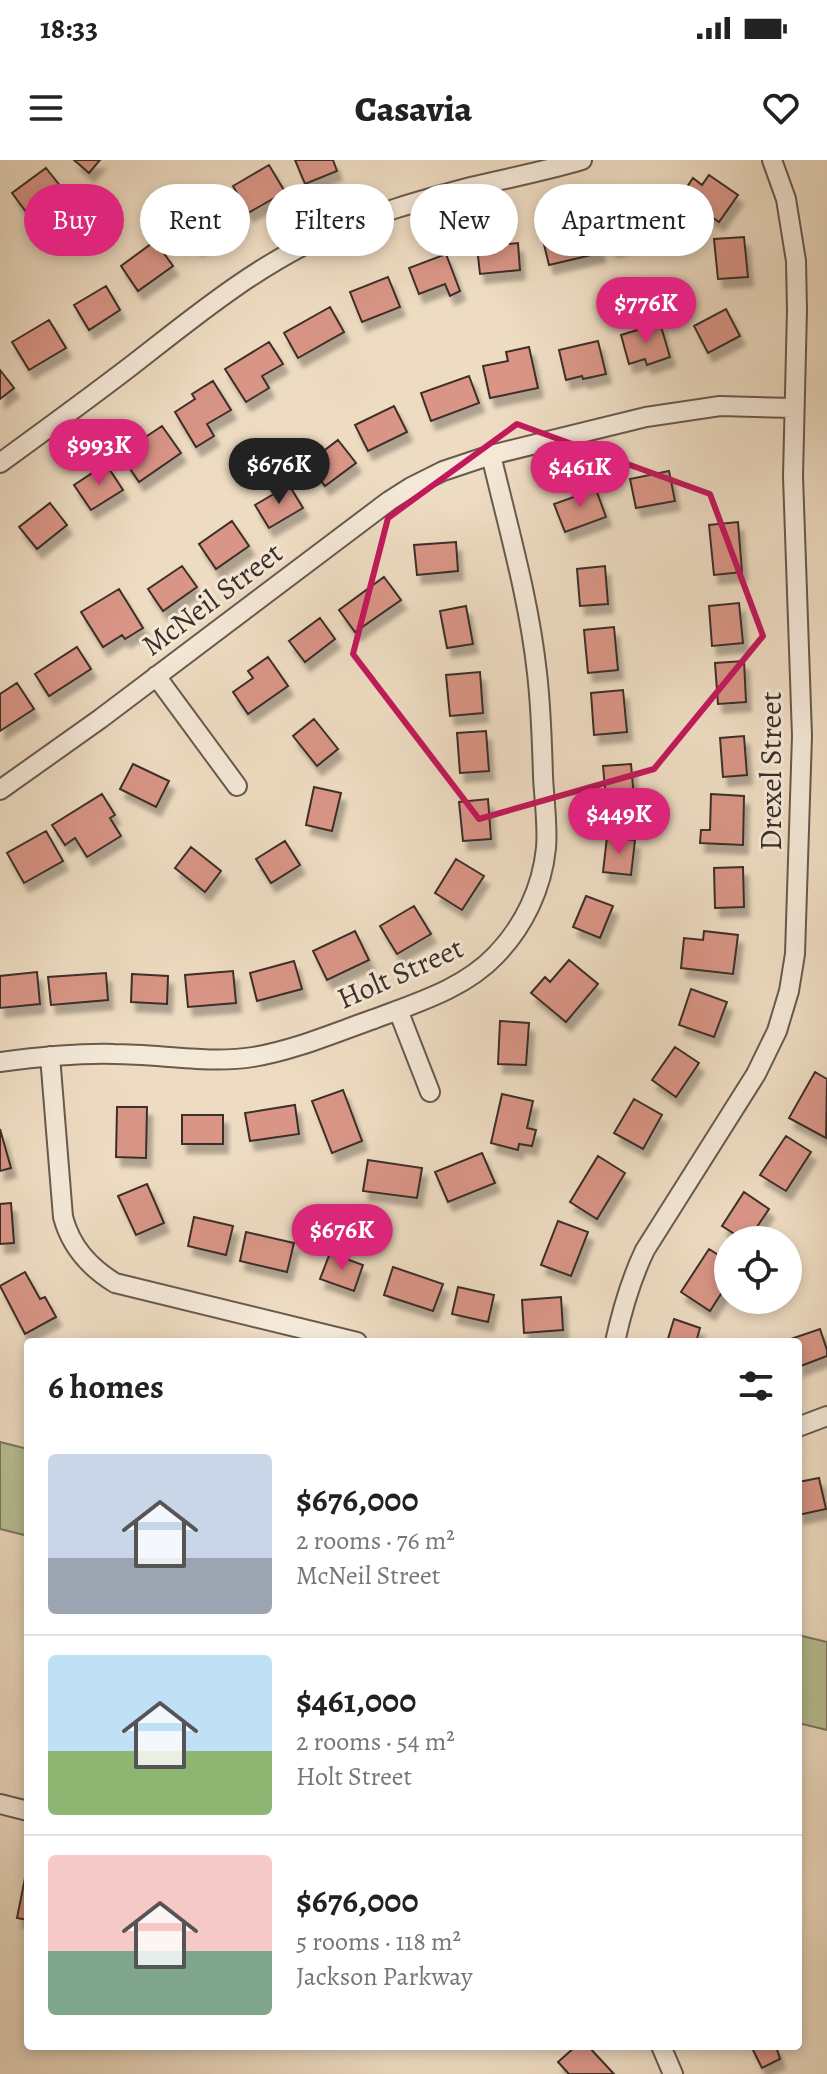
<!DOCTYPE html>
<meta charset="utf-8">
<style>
body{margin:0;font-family:Alegreya,serif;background:#f2f2f2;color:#222;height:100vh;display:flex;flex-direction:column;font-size:30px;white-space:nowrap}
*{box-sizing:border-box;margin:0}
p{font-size:26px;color:#767676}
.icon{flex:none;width:44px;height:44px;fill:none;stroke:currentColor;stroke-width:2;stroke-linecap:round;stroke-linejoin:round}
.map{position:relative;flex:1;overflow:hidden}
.details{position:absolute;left:24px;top:1178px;width:778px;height:712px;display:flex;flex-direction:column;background:#fff;border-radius:8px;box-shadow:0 4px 12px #0003}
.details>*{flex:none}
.hud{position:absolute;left:24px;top:24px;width:780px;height:72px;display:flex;gap:16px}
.tools{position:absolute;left:714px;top:1066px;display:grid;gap:16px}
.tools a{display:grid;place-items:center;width:88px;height:88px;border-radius:50%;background:#fff;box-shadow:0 4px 12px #0003;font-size:40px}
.price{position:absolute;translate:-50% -68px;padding:0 18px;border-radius:28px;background:#db2777;color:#fff;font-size:26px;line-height:52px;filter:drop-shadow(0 2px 4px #0008)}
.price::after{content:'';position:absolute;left:50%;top:48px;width:24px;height:18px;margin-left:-12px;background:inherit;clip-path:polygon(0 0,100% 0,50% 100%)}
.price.selected{background:#222;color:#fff}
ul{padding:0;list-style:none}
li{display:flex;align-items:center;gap:24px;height:200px;padding:0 24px}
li+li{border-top:2px solid #e0e0e0}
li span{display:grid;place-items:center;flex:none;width:224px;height:160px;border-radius:8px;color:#555}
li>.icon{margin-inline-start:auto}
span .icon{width:96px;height:96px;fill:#fffc;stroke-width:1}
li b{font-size:34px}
h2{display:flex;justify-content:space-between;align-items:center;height:96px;padding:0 24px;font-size:34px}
.tag{padding:0 28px;border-radius:36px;background:#fff;box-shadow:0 4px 12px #0003;font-size:28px;line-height:72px}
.tag.selected{background:#db2777;color:#fff}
.status{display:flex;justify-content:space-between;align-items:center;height:56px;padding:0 40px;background:#fff;direction:ltr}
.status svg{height:22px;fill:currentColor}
header{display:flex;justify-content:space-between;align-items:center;height:104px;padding:0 24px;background:#fff;font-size:36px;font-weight:800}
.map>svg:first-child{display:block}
</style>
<div class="status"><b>18:33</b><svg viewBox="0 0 49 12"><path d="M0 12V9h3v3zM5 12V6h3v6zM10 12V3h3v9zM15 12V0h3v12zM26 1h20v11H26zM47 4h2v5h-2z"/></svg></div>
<header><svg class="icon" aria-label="menu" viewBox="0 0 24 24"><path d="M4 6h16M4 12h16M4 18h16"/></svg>Casavia<svg class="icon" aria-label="heart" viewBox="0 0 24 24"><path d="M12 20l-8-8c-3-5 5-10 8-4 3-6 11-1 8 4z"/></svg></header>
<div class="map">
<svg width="827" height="1914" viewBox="0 0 827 1914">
<defs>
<filter id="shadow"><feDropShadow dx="5" dy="9" stdDeviation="2" flood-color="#0004"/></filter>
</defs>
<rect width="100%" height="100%" fill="#eedcc2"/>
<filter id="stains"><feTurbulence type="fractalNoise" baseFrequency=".0025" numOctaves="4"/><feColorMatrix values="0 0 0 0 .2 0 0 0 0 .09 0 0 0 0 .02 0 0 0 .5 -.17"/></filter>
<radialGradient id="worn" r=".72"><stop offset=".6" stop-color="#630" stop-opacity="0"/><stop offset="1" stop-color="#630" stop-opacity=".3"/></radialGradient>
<!-- green -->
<path fill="#b7c094" stroke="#7a785e" stroke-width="2" d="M0 1282 28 1289V1376L0 1369Z
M798 1475 827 1482V1570L798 1563Z"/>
<!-- building -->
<path fill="#d99586" stroke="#3c2f29" stroke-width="2" filter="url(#shadow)" d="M74 0H100L89 13Z
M295 0H333L337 11 305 24Z
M269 5 285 32 248 53 233 26Z
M46 8 65 32 30 57 12 33Z
M709 15 738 35 719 62 681 36 693 18 702 25Z
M209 43 226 68 197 87 180 62Z
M655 45 663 73 612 88 604 59Z
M594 64 600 93 549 105 542 76Z
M744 77 748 117 718 119 714 79Z
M155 81 173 106 138 131 121 106Z
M518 83 520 110 480 114 477 87Z
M446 94 460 131 450 136 445 124 419 134 409 108Z
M388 117 400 147 362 162 350 132Z
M106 126 120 150 89 170 74 145Z
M330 147 344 172 298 198 284 173Z
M726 149 740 176 708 193 694 166Z
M49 160 66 188 29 210 12 182Z
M660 163 670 197 647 205 645 199 629 204 621 175Z
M598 181 606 214 583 219 582 216 566 220 559 190Z
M269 182 283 204 262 216 269 228 246 242 225 209Z
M529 187 538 228 490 238 483 206 508 201 506 192Z
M0 210 14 228 0 239Z
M469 216 479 243 431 261 421 233Z
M213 221 231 250 207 264 214 276 196 287 175 252 195 239 192 234Z
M394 246 407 272 368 291 355 265Z
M162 266 181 293 139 322 120 294Z
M338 280 356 303 325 326 308 303Z
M106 304 123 330 91 350 74 325Z
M669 311 675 341 636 348 630 319Z
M594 324 606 357 565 372 554 344 574 337 572 332Z
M289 325 303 348 269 368 255 345Z
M50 343 67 365 37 389 19 367Z
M232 361 249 386 216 409 199 384Z
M738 362 742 412 714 415 709 365Z
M456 382 458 411 417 415 414 385Z
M182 406 197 427 163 451 148 429Z
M605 406 608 444 580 446 577 409Z
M384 417 401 440 355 472 339 450Z
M119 429 143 468 125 479 122 475 103 487 81 452Z
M739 443 743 483 712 486 709 446Z
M466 446 473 484 447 488 440 451Z
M320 458 335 479 305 502 289 481Z
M614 467 618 510 588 513 584 470Z
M77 487 91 509 49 536 35 514Z
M268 497 288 526 248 554 233 532 253 518 248 511Z
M744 501 746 542 718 544 715 503Z
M480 512 483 553 450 556 446 515Z
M17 523 34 549 0 571V534Z
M623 530 627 572 594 575 591 533Z
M314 559 338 589 317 606 293 576Z
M486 571 489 611 460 613 457 573Z
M744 576 747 615 723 617 720 578Z
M133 604 169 621 156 647 120 629Z
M631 604 634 638 606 640 603 606Z
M314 627 341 633 332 671 306 665Z
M102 634 115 655 110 658 121 676 87 697 75 678 65 685 52 665Z
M711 634 744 636 743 685 700 683 701 670H710Z
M488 639 491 679 463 681 459 642Z
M46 671 63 701 24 723 7 693Z
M607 677 635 680 631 715 603 712Z
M285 681 300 705 271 723 256 699Z
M191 687 221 711 205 732 175 708Z
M456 699 484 716 462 750 435 733Z
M743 707 744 747 715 748 714 708Z
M586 736 613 746 600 778 573 767Z
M414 746 431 774 397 794 380 766Z
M355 771 369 800 327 820 313 791Z
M704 771 738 775 733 814 681 808 684 778 703 780Z
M569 800 598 824 566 862 531 833 545 817 550 822Z
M294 801 302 829 257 841 250 813Z
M233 811 236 843 188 847 185 815Z
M37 812 40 844 0 848V816Z
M106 813 108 840 51 845 48 817Z
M132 814 168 816 167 844 131 842Z
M691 829 727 842 714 877 679 865Z
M500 861 529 863 526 905 498 904Z
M675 887 699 903 676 937 652 920Z
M815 912 827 919 826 978 789 958Z
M343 930 362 981 332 993 312 941Z
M502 934 533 941 527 968 536 970 532 986 519 984 518 990 491 983Z
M634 939 662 955 643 989 614 973Z
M295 945 299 974 250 981 245 953Z
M117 947H147L146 998 116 997Z
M182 955H223V984H182Z
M0 969 11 1008 0 1011Z
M786 976 811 992 786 1031 760 1015Z
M482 993 495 1023 448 1042 435 1012Z
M598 996 625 1013 597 1059 570 1042Z
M368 1000 422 1008 417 1038 363 1031Z
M147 1024 164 1063 136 1075 118 1036Z
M744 1032 769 1049 748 1080H744L722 1066Z
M11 1043 14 1083 0 1084V1044Z
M194 1057 233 1066 226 1095 188 1086Z
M558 1061 588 1072 571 1116 541 1105Z
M246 1072 294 1083 287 1112 240 1101Z
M709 1089 728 1101V1123L710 1151 681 1132Z
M330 1093 363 1105 354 1131 320 1119Z
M393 1107 443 1124 433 1151 384 1135Z
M25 1112 40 1139 45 1137 56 1157 25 1174 0 1126Z
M458 1127 494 1135 488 1162 452 1154Z
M561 1137 563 1170 524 1173 522 1140Z
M674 1159 700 1168 696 1182H667Z
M820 1169 827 1190V1196L798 1207V1182H782Z
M819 1318 826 1349 798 1355V1322Z
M25 1718H28V1760L17 1758Z
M576 1886H588L614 1914H569L558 1902Z
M751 1886H776L780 1899 762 1908Z"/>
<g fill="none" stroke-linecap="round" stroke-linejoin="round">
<!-- minor casing -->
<g stroke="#685a4f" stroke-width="22">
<path id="minor" d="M0 303C44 271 88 239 131 206 194 157 254 107 327 74 372 54 422 40 471 27 508 18 546 11 582 0
M156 516 237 626
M0 630 100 559 389 341 411 327 443 311 491 295 646 257 720 246 793 248
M398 850 430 932
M50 896 63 1057C71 1087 89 1107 115 1123L357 1182
M0 902C38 897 76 893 114 894 160 894 208 904 253 897 295 890 334 873 374 859 416 843 464 829 496 795 524 766 542 728 546 688 548 665 544 639 543 616 542 581 541 547 537 513 529 439 508 367 491 295
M615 1182C622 1150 631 1119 645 1090L756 914 777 871 789 831 795 794 802 576 793 316 797 150 796 101 786 39 772 0
M798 1267 827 1256
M0 1644 28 1651
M661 1886 673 1914"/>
</g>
<!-- minor -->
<use href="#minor" stroke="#f4e8d7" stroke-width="18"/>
</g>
<!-- marked area -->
<path fill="none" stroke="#c2185b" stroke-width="6" stroke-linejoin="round" d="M517 264 710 334 763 476 654 609 479 659 353 494 388 358Z"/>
<g text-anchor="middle" stroke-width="6" stroke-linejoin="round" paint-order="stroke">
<!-- street labels -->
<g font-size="30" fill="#3c2f29" stroke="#f4e8d7">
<text transform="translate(212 439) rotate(-37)" y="10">McNeil Street</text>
<text transform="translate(771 611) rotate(-90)" y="10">Drexel Street</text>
<text transform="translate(400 813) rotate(-24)" y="10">Holt Street</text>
</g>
</g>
<rect width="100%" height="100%" filter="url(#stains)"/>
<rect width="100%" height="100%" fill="url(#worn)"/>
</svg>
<div class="tools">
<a><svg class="icon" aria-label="locate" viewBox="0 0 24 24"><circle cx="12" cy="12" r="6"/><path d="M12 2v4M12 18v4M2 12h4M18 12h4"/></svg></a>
</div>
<b class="price" style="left:646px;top:185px">$776K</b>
<b class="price" style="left:99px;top:327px">$993K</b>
<b class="price selected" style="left:279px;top:346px">$676K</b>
<b class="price" style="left:580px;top:349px">$461K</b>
<b class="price" style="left:619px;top:696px">$449K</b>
<b class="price" style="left:342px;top:1112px">$676K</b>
<div class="hud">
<a class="tag selected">Buy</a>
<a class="tag">Rent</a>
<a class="tag">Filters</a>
<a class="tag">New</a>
<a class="tag">Apartment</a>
</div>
<section class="details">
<h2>6 homes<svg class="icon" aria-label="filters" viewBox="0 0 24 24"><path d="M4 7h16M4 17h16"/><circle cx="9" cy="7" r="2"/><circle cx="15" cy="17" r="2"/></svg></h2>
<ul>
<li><span style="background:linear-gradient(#c9d6e8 65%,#9aa5b1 0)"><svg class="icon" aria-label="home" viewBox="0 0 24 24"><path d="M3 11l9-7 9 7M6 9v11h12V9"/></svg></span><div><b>$676,000</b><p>2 rooms · 76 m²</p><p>McNeil Street</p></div></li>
<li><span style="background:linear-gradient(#bfe0f5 60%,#8fb573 0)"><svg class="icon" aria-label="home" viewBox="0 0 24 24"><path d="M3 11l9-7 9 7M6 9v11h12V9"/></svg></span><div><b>$461,000</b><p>2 rooms · 54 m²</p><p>Holt Street</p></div></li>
<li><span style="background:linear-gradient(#f6c9c9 60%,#7fa58c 0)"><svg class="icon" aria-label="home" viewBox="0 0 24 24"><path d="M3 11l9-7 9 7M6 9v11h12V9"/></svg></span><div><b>$676,000</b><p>5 rooms · 118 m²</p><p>Jackson Parkway</p></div></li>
</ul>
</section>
</div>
